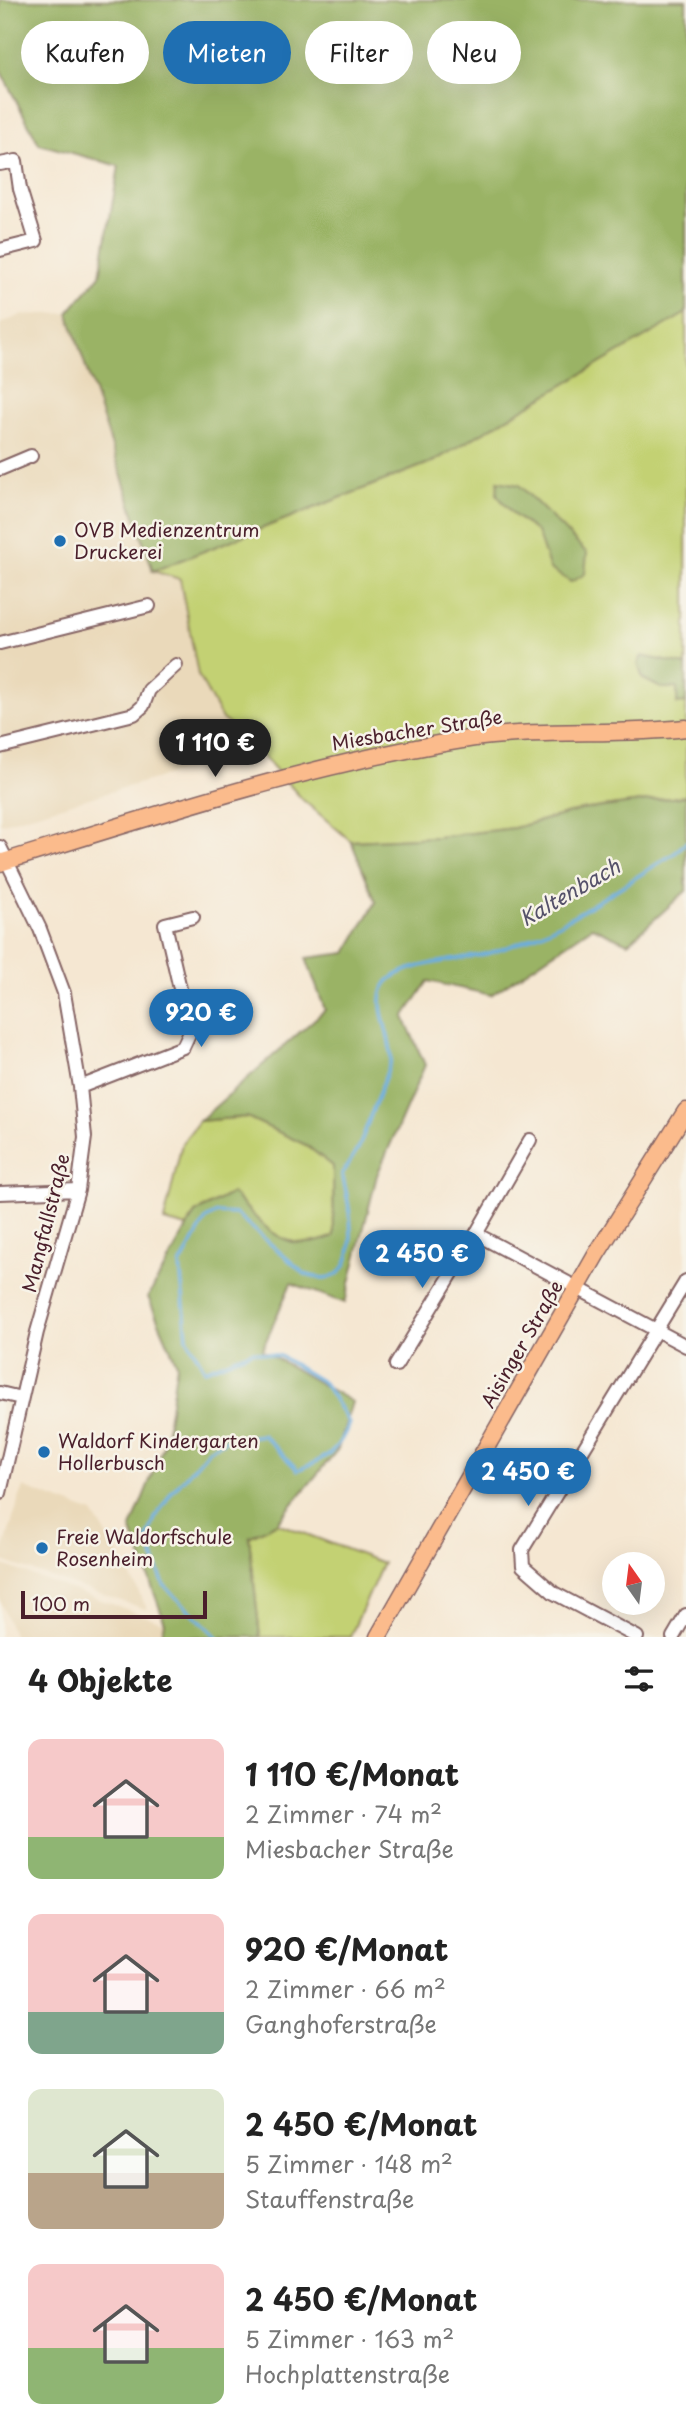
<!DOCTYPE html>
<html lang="de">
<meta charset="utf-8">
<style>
body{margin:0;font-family:"Playpen Sans",sans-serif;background:#f2f2f2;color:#222;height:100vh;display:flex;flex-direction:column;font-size:26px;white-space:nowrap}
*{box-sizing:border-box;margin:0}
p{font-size:23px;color:#767676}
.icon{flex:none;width:38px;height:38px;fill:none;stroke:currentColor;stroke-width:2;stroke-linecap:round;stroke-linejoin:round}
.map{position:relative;height:1637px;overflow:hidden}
.panel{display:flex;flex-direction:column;background:#fff;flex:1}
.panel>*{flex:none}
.hud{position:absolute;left:21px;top:21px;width:644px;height:63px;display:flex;gap:14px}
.needle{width:46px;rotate:346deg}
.tools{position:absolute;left:602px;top:1552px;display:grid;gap:14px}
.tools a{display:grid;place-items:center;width:63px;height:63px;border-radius:50%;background:#fff;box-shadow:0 7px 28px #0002;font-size:35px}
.scale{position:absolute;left:21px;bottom:18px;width:186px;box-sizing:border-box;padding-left:7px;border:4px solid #4a1f2b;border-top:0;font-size:19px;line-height:24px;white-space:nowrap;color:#4a1f2b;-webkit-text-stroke:5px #f7f3e8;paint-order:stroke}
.price{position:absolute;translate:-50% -60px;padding:0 16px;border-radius:24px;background:#1f6fb2;color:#fff;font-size:23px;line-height:46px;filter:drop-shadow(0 2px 4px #0008)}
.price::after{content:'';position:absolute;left:50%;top:42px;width:21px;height:16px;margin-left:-10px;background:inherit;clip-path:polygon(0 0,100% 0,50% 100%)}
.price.current{background:#222;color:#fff}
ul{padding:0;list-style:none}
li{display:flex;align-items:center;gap:21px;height:175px;padding:0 28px}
li span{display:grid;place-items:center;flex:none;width:196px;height:140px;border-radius:14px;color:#555}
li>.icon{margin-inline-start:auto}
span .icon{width:84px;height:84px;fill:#fffc;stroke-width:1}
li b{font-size:30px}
h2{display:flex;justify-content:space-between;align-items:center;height:84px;padding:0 28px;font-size:30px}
.tag{padding:0 24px;border-radius:32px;background:#fff;box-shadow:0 7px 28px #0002;font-size:24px;line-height:63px}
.tag.current{background:#1f6fb2;color:#fff}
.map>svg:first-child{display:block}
</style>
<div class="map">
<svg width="686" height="1637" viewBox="0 0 686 1637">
<rect width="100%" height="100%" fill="#f7f3e8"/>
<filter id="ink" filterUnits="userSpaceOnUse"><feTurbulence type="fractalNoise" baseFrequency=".0143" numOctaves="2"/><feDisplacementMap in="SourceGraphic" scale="14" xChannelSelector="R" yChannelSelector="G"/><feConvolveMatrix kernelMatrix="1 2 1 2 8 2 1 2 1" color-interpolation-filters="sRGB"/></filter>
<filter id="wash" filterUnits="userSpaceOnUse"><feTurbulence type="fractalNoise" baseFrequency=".00686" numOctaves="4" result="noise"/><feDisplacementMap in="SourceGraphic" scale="28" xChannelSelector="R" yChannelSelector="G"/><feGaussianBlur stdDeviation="1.57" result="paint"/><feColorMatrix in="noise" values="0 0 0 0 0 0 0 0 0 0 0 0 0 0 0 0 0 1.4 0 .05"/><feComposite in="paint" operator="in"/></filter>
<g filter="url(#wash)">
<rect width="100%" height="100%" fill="#f5e7d2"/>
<!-- built -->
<path fill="#ead9ba" d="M68 313 153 571 180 578 198 675 222 719 257 749 0 824V324L21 315Z
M23 1487 93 1513 121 1558 148 1610 0 1560Z
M0 1564 165 1623 161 1637H14L0 1600Z"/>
<!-- green -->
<path fill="#c3d173" stroke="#86784f" stroke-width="2" d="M686 313V796L581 810 514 828 437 837 351 841 303 800 249 740 222 719 198 675 180 579 153 571 434 461Z
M247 1117 306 1145 333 1166 334 1237C283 1257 265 1227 232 1193L195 1213 187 1227 164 1221 182 1143 199 1121Z
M277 1523 383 1563 350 1637H260L249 1537Z"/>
<!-- forest -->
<path fill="#9ab365" stroke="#726948" stroke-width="2" d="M0 0H686V313L434 461 153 571 68 313 100 275 119 166 39 144 0 70Z
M498 481 519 485 587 553 585 574 571 582 550 569 537 532 514 515 497 495Z
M642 656 686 665V703L677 704V688H661L643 679 638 664Z
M686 796V891L628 943 592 927 491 995 428 981 404 1017 425 1065 377 1175 345 1303 291 1283 262 1350 352 1402 338 1449 277 1523 249 1537 260 1637H161L165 1623 131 1528 165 1442 177 1364 148 1297 195 1213 232 1193C264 1225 284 1258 334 1236L333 1166 306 1145 247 1117 199 1121 325 1010 306 958 346 953 376 902 351 841 437 837 514 828 581 810Z"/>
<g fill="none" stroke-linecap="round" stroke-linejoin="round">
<!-- stream -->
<path stroke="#6aaddf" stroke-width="3.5" d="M217 1637 164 1585 147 1540 155 1518 171 1493 209 1450 226 1440 263 1435 298 1470C323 1460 340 1451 349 1423L324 1383 280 1356 253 1351 205 1370 187 1338 180 1265 206 1219 217 1213 236 1214 305 1274C369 1298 350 1205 342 1174L359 1147 391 1061C394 1038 371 1005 386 984 401 963 460 960 486 954 554 936 615 889 675 853L686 842"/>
</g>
</g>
<g filter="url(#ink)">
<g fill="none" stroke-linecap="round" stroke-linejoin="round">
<!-- minor casing -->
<g stroke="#866565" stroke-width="16">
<path id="minor" d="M0 164 16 161 20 189 36 241 0 250
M0 469 31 456
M0 643 149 606
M0 747 134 714 143 706 149 690 176 665
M0 847 40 929 64 993 80 1087 85 1137 78 1190 37 1332 0 1493
M80 1087 183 1047 190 1032 165 924 193 917
M530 1140 476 1234 686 1346
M0 1193 78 1190
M396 1365 476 1234
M0 1393 21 1398
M637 1637 554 1593 523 1566 522 1550 686 1281
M673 1637 686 1615"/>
</g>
<!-- major casing -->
<g stroke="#866565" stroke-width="19">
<path id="major" d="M0 863C154 816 308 764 468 739 540 728 614 736 686 728
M378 1637 596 1255 686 1111"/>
</g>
<!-- minor -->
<use href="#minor" stroke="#fff" stroke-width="12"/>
<!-- major -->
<use href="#major" stroke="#fbbb8c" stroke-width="16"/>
</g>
</g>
<!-- markers -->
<g fill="#1f6fb2" stroke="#f7f3e8" stroke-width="2.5">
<circle cx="60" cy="541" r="7"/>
<circle cx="44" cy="1452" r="7"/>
<circle cx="42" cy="1548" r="7"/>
</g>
<g text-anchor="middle" stroke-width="5" stroke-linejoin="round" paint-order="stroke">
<!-- poi labels -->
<g font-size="19" fill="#4a1f2b" stroke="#f7f3e8" text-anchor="start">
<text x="74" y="537">OVB Medienzentrum<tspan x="74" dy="22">Druckerei</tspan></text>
<text x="58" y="1448">Waldorf Kindergarten<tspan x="58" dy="22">Hollerbusch</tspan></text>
<text x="56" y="1544">Freie Waldorfschule<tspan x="56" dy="22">Rosenheim</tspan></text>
</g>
<!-- street labels -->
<g font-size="19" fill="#4a1f2b" stroke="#f7f3e8">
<text transform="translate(417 730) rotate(-9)" y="7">Miesbacher Straße</text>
<text transform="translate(46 1223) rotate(-76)" y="7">Mangfallstraße</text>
<text transform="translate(522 1344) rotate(-60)" y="7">Aisinger Straße</text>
</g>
<!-- water labels -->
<g font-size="21" font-style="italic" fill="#55516a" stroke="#f7f3e8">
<text transform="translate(570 893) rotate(-30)" y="7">Kaltenbach</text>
</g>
</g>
</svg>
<div class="tools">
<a><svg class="needle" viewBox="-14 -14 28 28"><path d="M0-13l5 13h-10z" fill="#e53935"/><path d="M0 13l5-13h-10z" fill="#767676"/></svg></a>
</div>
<div class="scale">100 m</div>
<b class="price current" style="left:215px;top:779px">1 110 €</b>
<b class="price" style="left:201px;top:1049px">920 €</b>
<b class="price" style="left:422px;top:1290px">2 450 €</b>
<b class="price" style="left:528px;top:1508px">2 450 €</b>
<div class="hud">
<a class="tag">Kaufen</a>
<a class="tag current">Mieten</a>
<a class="tag">Filter</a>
<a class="tag">Neu</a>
</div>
</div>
<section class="panel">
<h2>4 Objekte<svg class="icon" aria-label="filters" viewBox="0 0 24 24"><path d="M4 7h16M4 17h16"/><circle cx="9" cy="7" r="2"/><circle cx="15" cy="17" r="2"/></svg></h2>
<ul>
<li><span style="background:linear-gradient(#f6c9c9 70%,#8fb573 0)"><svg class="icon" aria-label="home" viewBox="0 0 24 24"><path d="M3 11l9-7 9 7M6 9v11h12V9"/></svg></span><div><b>1 110 €/Monat</b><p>2 Zimmer · 74 m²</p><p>Miesbacher Straße</p></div></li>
<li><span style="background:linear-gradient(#f6c9c9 70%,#7fa58c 0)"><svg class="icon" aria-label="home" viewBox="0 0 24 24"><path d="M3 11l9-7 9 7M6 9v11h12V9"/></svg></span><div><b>920 €/Monat</b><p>2 Zimmer · 66 m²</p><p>Ganghoferstraße</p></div></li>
<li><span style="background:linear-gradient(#dfe7d0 60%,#b9a48a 0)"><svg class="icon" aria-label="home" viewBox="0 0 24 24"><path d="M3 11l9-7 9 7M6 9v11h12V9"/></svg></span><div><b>2 450 €/Monat</b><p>5 Zimmer · 148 m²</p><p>Stauffenstraße</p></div></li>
<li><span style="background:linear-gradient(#f6c9c9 60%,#8fb573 0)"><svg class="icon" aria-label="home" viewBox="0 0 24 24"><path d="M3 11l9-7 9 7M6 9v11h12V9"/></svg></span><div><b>2 450 €/Monat</b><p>5 Zimmer · 163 m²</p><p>Hochplattenstraße</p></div></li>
</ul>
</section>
